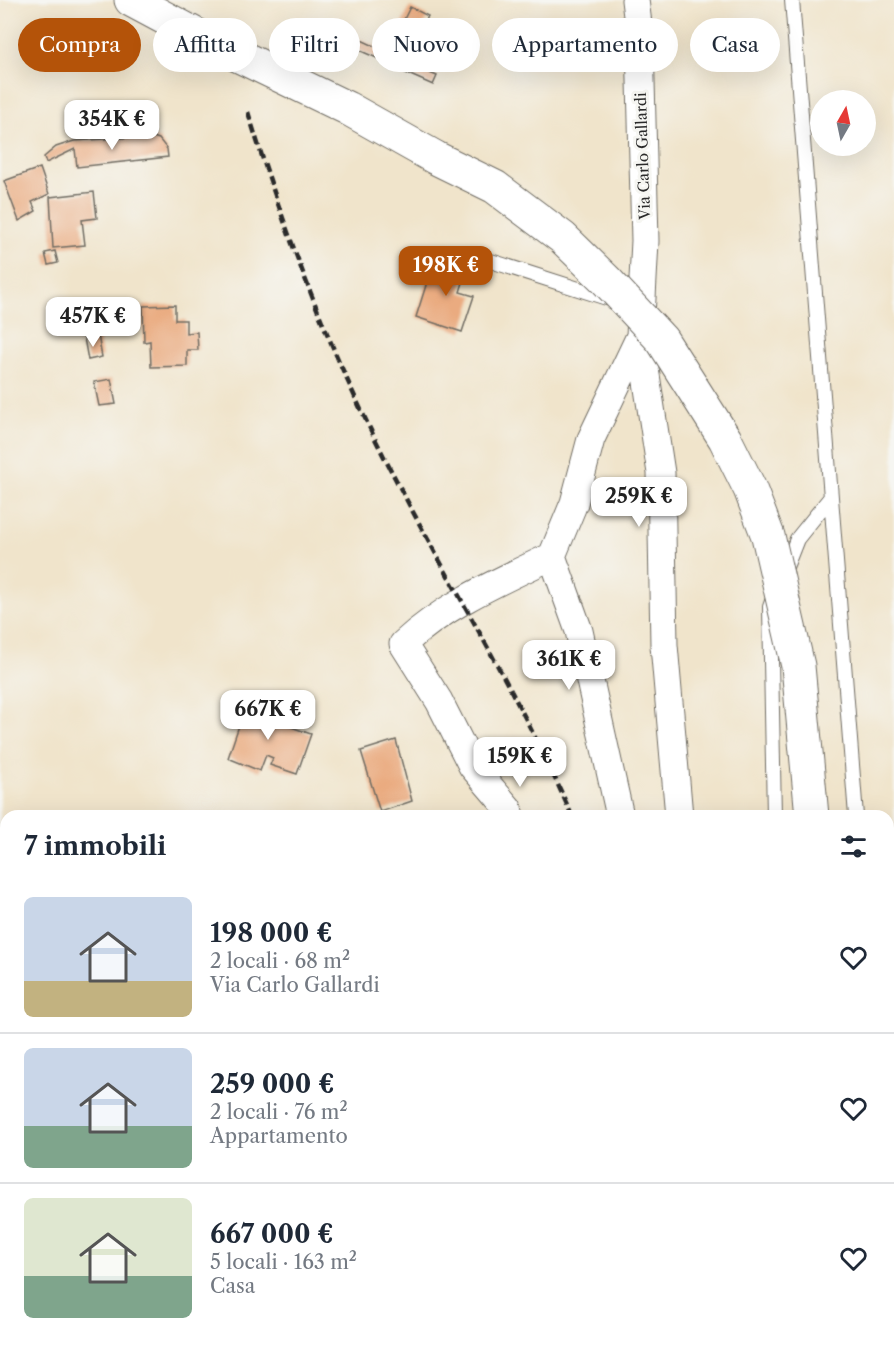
<!DOCTYPE html>
<html lang="it">
<meta charset="utf-8">
<style>
body{margin:0;font-family:"Libre Caslon Text",serif;background:#f6f6f7;color:#1f2937;height:100vh;display:flex;flex-direction:column;font-size:22px;white-space:nowrap}
*{box-sizing:border-box;margin:0}
p{font-size:20px;color:#747a83}
.icon{flex:none;width:33px;height:33px;fill:none;stroke:currentColor;stroke-width:2;stroke-linecap:round;stroke-linejoin:round}
.map{position:relative;flex:1;overflow:hidden}
.drawer{position:absolute;left:0px;top:810px;width:894px;height:536px;display:flex;flex-direction:column;background:#fff;border-radius:18px 18px 0 0;box-shadow:0 6px 24px #0002}
.drawer>*{flex:none}
.banner{position:absolute;left:18px;top:18px;width:858px;height:54px;display:flex;gap:12px}
.needle{width:39px;rotate:9deg}
.buttons{position:absolute;left:810px;top:90px;display:grid;gap:12px}
.buttons a{display:grid;place-items:center;width:66px;height:66px;border-radius:50%;background:#fff;box-shadow:0 6px 24px #0002;font-size:30px}
.price{position:absolute;translate:-50% -51px;padding:0 14px;border-radius:12px;background:#fff;color:#222;font-size:20px;line-height:39px;filter:drop-shadow(0 2px 3px #0008)}
.price::after{content:'';position:absolute;left:50%;top:36px;width:18px;height:14px;margin-left:-9px;background:inherit;clip-path:polygon(0 0,100% 0,50% 100%)}
.price.selected{background:#b45309;color:#fff}
ul{padding:0;list-style:none}
li{display:flex;align-items:center;gap:18px;height:150px;padding:0 24px}
li+li{border-top:2px solid #e0e1e3}
li span{display:grid;place-items:center;flex:none;width:168px;height:120px;border-radius:9px;color:#555}
li>.icon{margin-inline-start:auto}
span .icon{width:72px;height:72px;fill:#fffc;stroke-width:1}
li b{font-size:26px}
h2{display:flex;justify-content:space-between;align-items:center;height:72px;padding:0 24px;font-size:26px}
.chip{padding:0 21px;border-radius:27px;background:#fff;box-shadow:0 6px 24px #0002;font-size:21px;line-height:54px}
.chip.selected{background:#b45309;color:#fff}
.map>svg:first-child{display:block}
</style>
<div class="map">
<svg width="894" height="1345" viewBox="0 0 894 1345">
<rect width="100%" height="100%" fill="#f6f6f2"/>
<filter id="ink" filterUnits="userSpaceOnUse"><feTurbulence type="fractalNoise" baseFrequency=".0167" numOctaves="2"/><feDisplacementMap in="SourceGraphic" scale="12" xChannelSelector="R" yChannelSelector="G"/><feConvolveMatrix kernelMatrix="1 2 1 2 8 2 1 2 1" color-interpolation-filters="sRGB"/></filter>
<filter id="wash" filterUnits="userSpaceOnUse"><feTurbulence type="fractalNoise" baseFrequency=".008" numOctaves="4" result="noise"/><feDisplacementMap in="SourceGraphic" scale="24" xChannelSelector="R" yChannelSelector="G"/><feGaussianBlur stdDeviation="1.35" result="paint"/><feColorMatrix in="noise" values="0 0 0 0 0 0 0 0 0 0 0 0 0 0 0 0 0 1.4 0 .05"/><feComposite in="paint" operator="in"/></filter>
<g filter="url(#wash)">
<rect width="100%" height="100%" fill="#f0e4cb"/>
<g id="blocks">
<!-- building -->
<path fill="#eaab80" d="M410 7 428 16 419 34 423 36 410 65 437 76 433 85 390 66 397 49 391 46Z
M325 23 383 50 379 59 320 33Z
M150 136 159 139 167 149 168 157 77 167 75 149 46 163 44 157 56 147 74 141Z
M40 168 49 194 32 202 36 211 19 221 4 181Z
M94 192 97 218 82 220 85 245 53 248 50 197Z
M55 251 58 263 48 265 45 253Z
M434 260 467 270 460 292 474 296 462 332 416 317Z
M175 305V320H186V333L197 332 198 350H187V366L151 367 150 341 144 342 143 306Z
M98 335 102 357 88 360 84 338Z
M111 379 116 404 99 406 94 382Z
M247 702 280 714 277 722 311 734 297 774 270 765 273 758 266 755 260 771 228 758Z
M396 740 412 801 380 812 361 751Z
M608 1340H627L629 1345H597Z"/>
</g>
</g>
<g filter="url(#ink)">
<use href="#blocks" fill-opacity="0" stroke="#706c63" stroke-width="1.5"/>
<g fill="none" stroke-linecap="round" stroke-linejoin="round">
<!-- service casing -->
<g stroke="#706c63" stroke-width="16">
<path id="service" d="M792 0 856 816
M472 255 616 301
M784 572 797 539 830 498
M772 601 770 607 774 816
M888 967 894 971
M806 1340 807 1345"/>
</g>
<!-- minor casing -->
<g stroke="#706c63" stroke-width="29">
<path id="minor" d="M635 0 640 40 645 241 640 336 661 473 664 645 679 816
M552 556 579 631 620 816
M510 816 508 808 472 766 439 701 403 644C446 604 500 581 552 556L574 503 591 439 640 336
M643 1340 646 1345
M723 1340 724 1345
M581 1345 596 1340"/>
</g>
<!-- motorway casing -->
<g stroke="#706c63" stroke-width="35">
<path id="motorway" d="M131 0 204 39
M888 1097 894 1090
M894 1133 890 1166 894 1236
M836 1340V1345
M876 1340V1345"/>
</g>
<!-- service -->
<use href="#service" stroke="#fff" stroke-width="14"/>
<!-- minor -->
<use href="#minor" stroke="#fff" stroke-width="27"/>
<!-- motorway -->
<use href="#motorway" stroke="#fff" stroke-width="33"/>
<!-- rail -->
<path stroke="#2b2b2b" stroke-width="4.5" stroke-dasharray="9 4.5" stroke-linecap="butt" d="M248 112C278 209 312 304 355 397 421 540 509 671 572 816
M670 1340 671 1345"/>
<!-- motorway-bridge casing -->
<g stroke="#706c63" stroke-width="35" stroke-linecap="butt">
<path id="motorway-bridge" d="M204 39 347 108 436 158 495 187 563 238 606 280 662 340 725 439 750 489 768 536 798 666 812 816"/>
</g>
<!-- motorway-bridge -->
<use href="#motorway-bridge" stroke="#fff" stroke-width="33"/>
</g>
</g>
<g text-anchor="middle" stroke-width="6" stroke-linejoin="round" paint-order="stroke">
<!-- street labels -->
<g font-size="15" fill="#2b2b2b" stroke="#f6f6f2">
<text transform="translate(643 156) rotate(-92)" y="5">Via Carlo Gallardi</text>
</g>
</g>
</svg>
<div class="buttons">
<a><svg class="needle" viewBox="-14 -14 28 28"><path d="M0-13l5 13h-10z" fill="#e53935"/><path d="M0 13l5-13h-10z" fill="#747a83"/></svg></a>
</div>
<b class="price" style="left:112px;top:151px">354K €</b>
<b class="price selected" style="left:446px;top:297px">198K €</b>
<b class="price" style="left:93px;top:348px">457K €</b>
<b class="price" style="left:639px;top:528px">259K €</b>
<b class="price" style="left:569px;top:691px">361K €</b>
<b class="price" style="left:268px;top:741px">667K €</b>
<b class="price" style="left:520px;top:788px">159K €</b>
<div class="banner">
<a class="chip selected">Compra</a>
<a class="chip">Affitta</a>
<a class="chip">Filtri</a>
<a class="chip">Nuovo</a>
<a class="chip">Appartamento</a>
<a class="chip">Casa</a>
</div>
<section class="drawer">
<h2>7 immobili<svg class="icon" aria-label="filters" viewBox="0 0 24 24"><path d="M4 7h16M4 17h16"/><circle cx="9" cy="7" r="2"/><circle cx="15" cy="17" r="2"/></svg></h2>
<ul>
<li><span style="background:linear-gradient(#c9d6e8 70%,#c2b280 0)"><svg class="icon" aria-label="home" viewBox="0 0 24 24"><path d="M3 11l9-7 9 7M6 9v11h12V9"/></svg></span><div><b>198 000 €</b><p>2 locali · 68 m²</p><p>Via Carlo Gallardi</p></div><svg class="icon" aria-label="heart" viewBox="0 0 24 24"><path d="M12 20l-8-8c-3-5 5-10 8-4 3-6 11-1 8 4z"/></svg></li>
<li><span style="background:linear-gradient(#c9d6e8 65%,#7fa58c 0)"><svg class="icon" aria-label="home" viewBox="0 0 24 24"><path d="M3 11l9-7 9 7M6 9v11h12V9"/></svg></span><div><b>259 000 €</b><p>2 locali · 76 m²</p><p>Appartamento</p></div><svg class="icon" aria-label="heart" viewBox="0 0 24 24"><path d="M12 20l-8-8c-3-5 5-10 8-4 3-6 11-1 8 4z"/></svg></li>
<li><span style="background:linear-gradient(#dfe7d0 65%,#7fa58c 0)"><svg class="icon" aria-label="home" viewBox="0 0 24 24"><path d="M3 11l9-7 9 7M6 9v11h12V9"/></svg></span><div><b>667 000 €</b><p>5 locali · 163 m²</p><p>Casa</p></div><svg class="icon" aria-label="heart" viewBox="0 0 24 24"><path d="M12 20l-8-8c-3-5 5-10 8-4 3-6 11-1 8 4z"/></svg></li>
</ul>
</section>
</div>
